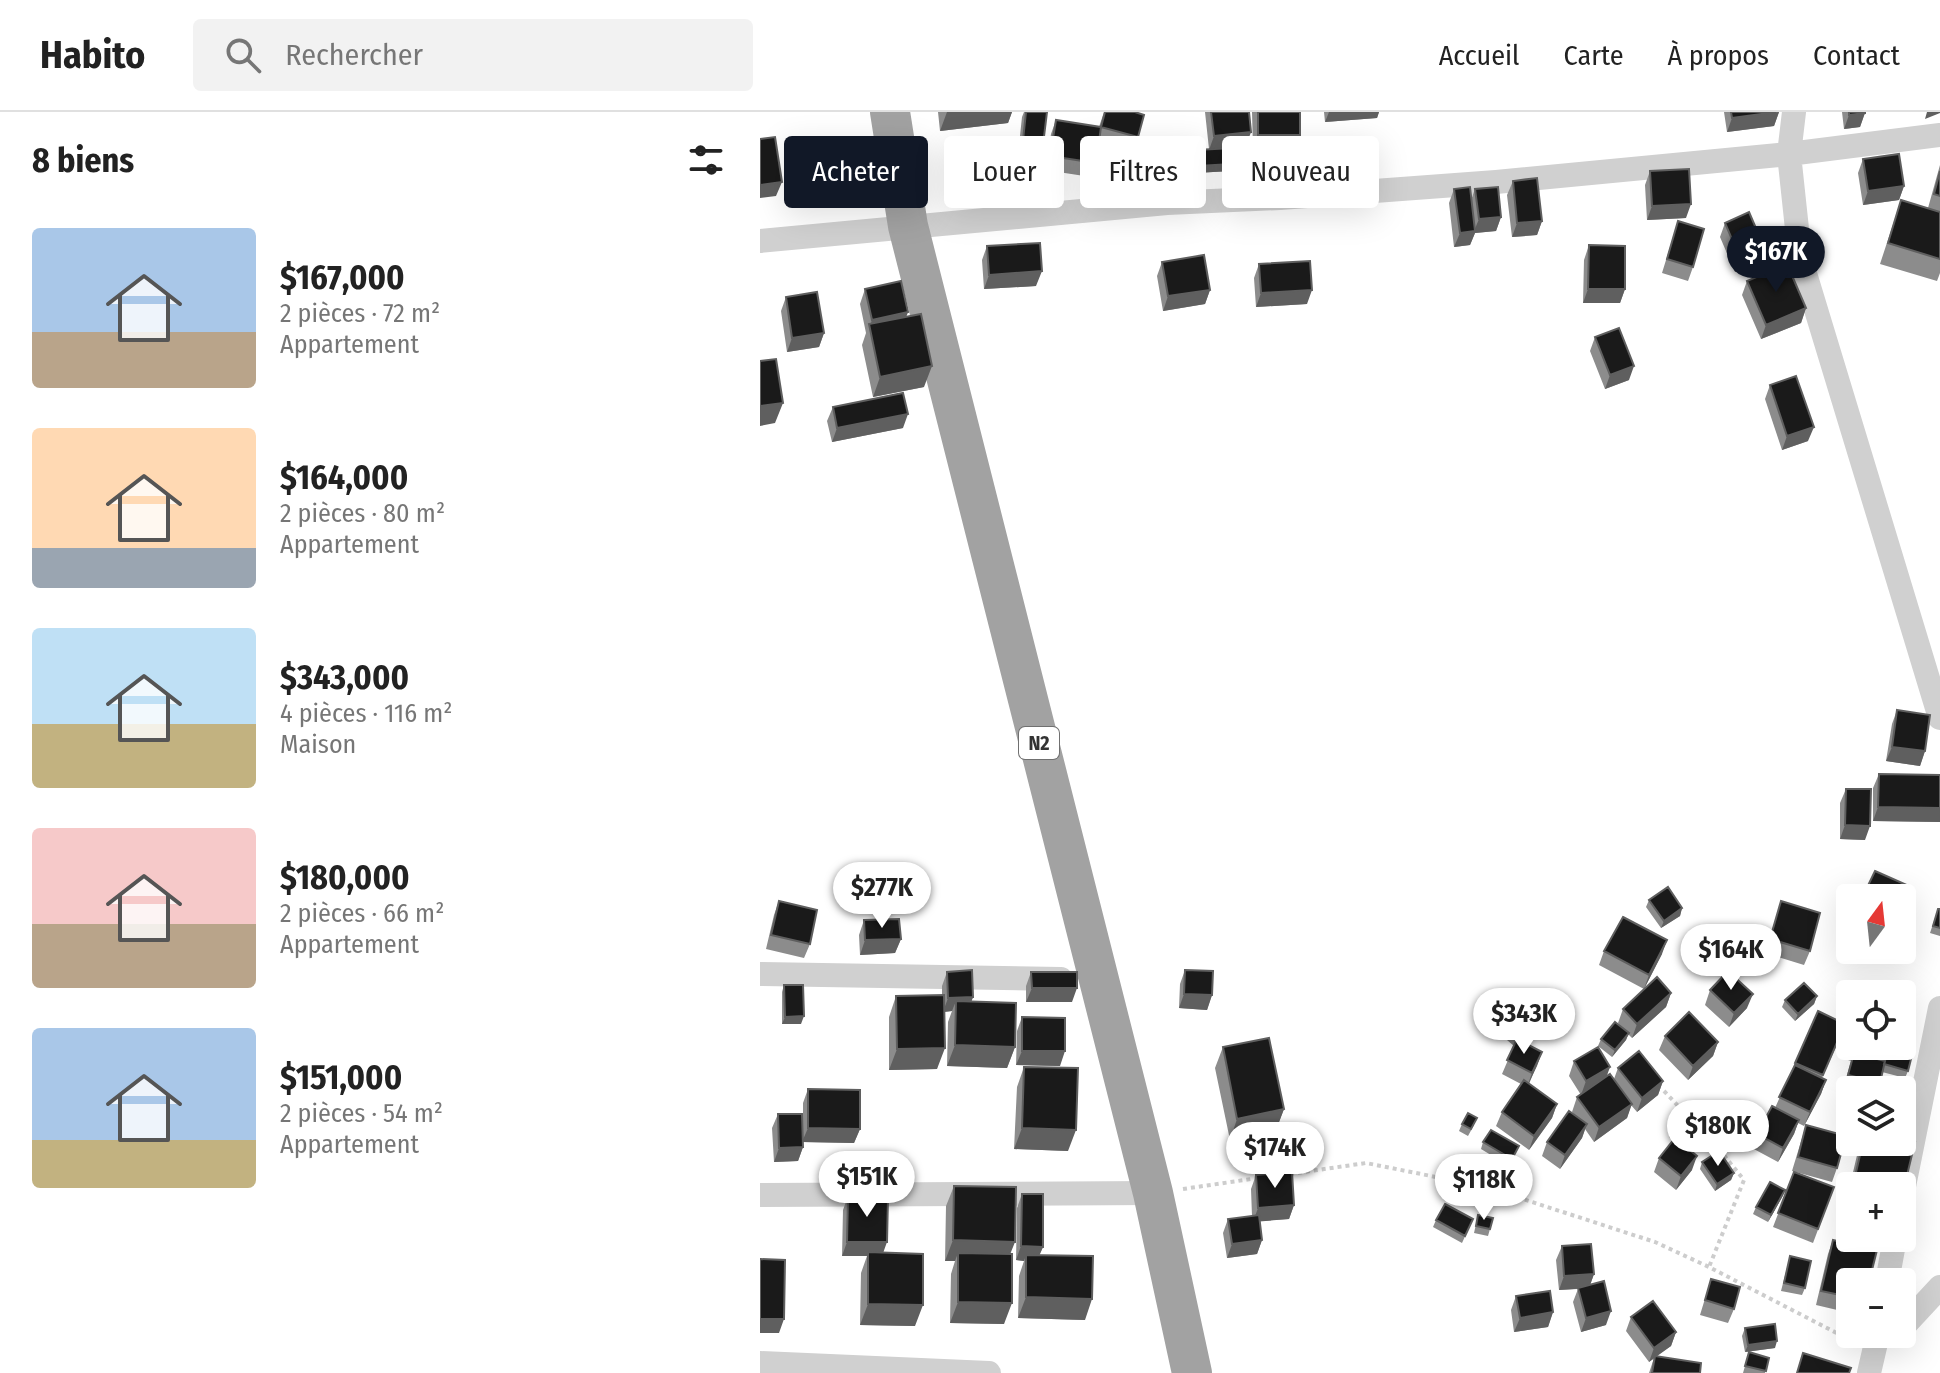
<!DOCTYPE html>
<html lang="fr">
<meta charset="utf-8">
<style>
body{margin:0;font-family:"Fira Sans Condensed",sans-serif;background:#f2f2f2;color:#222;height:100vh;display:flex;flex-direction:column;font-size:30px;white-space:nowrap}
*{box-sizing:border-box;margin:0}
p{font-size:26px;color:#767676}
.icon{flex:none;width:44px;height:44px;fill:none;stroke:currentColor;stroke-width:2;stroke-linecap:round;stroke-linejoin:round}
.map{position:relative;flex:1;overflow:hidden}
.panel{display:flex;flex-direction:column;background:#fff;width:760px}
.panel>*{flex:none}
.hud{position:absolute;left:24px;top:24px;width:760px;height:72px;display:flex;gap:16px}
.needle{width:52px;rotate:15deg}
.tools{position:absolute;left:1076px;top:772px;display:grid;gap:16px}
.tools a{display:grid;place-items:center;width:80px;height:80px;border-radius:8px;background:#fff;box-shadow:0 8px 32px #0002;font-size:40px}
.price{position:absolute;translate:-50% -68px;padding:0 18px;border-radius:28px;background:#fff;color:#222;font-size:26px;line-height:52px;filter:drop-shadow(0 2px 4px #0008)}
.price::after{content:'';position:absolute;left:50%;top:48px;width:24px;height:18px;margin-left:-12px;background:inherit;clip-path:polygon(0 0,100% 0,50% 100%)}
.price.active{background:#111827;color:#fff}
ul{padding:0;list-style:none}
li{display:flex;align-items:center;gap:24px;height:200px;padding:0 32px}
li span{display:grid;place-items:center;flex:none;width:224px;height:160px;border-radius:8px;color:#555}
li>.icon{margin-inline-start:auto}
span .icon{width:96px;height:96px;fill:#fffc;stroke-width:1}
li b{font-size:34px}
h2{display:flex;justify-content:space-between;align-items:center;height:96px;padding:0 32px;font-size:34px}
.chip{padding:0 28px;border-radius:8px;background:#fff;box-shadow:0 8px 32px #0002;font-size:28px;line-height:72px}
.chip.active{background:#111827;color:#fff}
header{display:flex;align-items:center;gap:48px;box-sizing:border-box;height:112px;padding:0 40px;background:#fff;border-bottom:2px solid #e0e0e0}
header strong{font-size:38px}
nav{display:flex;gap:44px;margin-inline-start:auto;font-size:28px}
.search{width:560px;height:72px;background:#f2f2f2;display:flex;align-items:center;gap:20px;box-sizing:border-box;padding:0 28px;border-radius:8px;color:#767676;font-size:30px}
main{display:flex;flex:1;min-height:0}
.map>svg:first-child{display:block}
</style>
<header>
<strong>Habito</strong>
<div class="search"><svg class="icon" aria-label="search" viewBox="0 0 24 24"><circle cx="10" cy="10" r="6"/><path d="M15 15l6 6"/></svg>Rechercher</div>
<nav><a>Accueil</a><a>Carte</a><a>À propos</a><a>Contact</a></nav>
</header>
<main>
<section class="panel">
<h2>8 biens<svg class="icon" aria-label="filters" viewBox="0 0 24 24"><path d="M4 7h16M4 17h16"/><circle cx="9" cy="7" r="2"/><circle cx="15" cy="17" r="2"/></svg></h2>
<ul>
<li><span style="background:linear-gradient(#a9c7e8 65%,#b9a48a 0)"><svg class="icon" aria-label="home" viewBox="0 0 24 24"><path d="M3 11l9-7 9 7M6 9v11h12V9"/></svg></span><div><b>$167,000</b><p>2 pièces · 72 m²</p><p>Appartement</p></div></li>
<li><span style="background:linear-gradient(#ffd9b3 75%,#9aa5b1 0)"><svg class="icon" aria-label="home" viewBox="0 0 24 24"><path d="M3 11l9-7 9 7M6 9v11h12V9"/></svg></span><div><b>$164,000</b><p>2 pièces · 80 m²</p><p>Appartement</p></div></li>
<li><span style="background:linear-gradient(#bfe0f5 60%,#c2b280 0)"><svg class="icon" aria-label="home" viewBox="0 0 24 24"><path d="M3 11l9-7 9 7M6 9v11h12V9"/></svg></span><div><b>$343,000</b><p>4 pièces · 116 m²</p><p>Maison</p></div></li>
<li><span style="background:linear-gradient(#f6c9c9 60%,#b9a48a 0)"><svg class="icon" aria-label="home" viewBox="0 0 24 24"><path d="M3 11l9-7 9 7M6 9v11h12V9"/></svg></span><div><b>$180,000</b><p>2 pièces · 66 m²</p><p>Appartement</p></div></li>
<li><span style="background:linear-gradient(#a9c7e8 70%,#c2b280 0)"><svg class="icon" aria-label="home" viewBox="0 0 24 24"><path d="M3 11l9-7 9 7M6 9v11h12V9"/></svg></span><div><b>$151,000</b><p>2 pièces · 54 m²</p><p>Appartement</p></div></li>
</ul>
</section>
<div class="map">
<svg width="1180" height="1261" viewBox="0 0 1180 1261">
<rect width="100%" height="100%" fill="#fff"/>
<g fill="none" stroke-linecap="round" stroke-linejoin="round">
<!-- path -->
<path stroke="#cdcdcd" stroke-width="4" stroke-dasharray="4 4" stroke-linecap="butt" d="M904 979 958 1036 984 1068 949 1155
M530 1062 606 1051 726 1075 895 1130 949 1155 1094 1230
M423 1077 498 1066"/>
<!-- minor -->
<path stroke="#d0d0d0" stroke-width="24" d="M1034 0 1029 42 1040 145 1180 606
M0 129 407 91 520 86 736 70 1029 42 1180 23
M0 862 301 867
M0 1083 393 1081
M1142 1084 1180 896
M1127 1170 1135 1126
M1142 1216 1180 1175
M0 1251 229 1261
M1109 1261 1118 1222"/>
<!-- trunk -->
<path stroke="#a2a2a2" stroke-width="40" d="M130 0 148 114 393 1081 432 1261"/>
</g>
<!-- wall -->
<path fill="#8c8c8c" d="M178 0H252L248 11 180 19Z
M264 0H287L276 63 256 61 262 5Z
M344 0H375L378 25 373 39 339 30 336 51 331 65 285 58 291 22 296 8 339 15Z
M445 0H489L486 34 468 36 471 59 435 61 434 45 436 38 449 37Z
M492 0H540V23L535 37H493Z
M564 0H619L617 6 565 10Z
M964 0H1019L1014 14 967 20Z
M1082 0H1105L1100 15 1084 17Z
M1103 47 1144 74 1139 88 1103 93 1098 61Z
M1180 53V161L1177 169 1120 152 1141 88 1168 96Z
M890 59 926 106 887 108 885 73Z
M753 69 782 109 777 123 752 125 747 83Z
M694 77 711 88 715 77 741 105 736 119 715 121 710 133 694 135 689 91Z
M918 109 933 155 928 169 902 161Z
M965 111 999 150 975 160 960 125Z
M829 133 865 177 860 191H823L824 148Z
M227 134 276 174 224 177 222 148Z
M402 150 450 178 445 192 403 199 397 164Z
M499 152 547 192 496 195 494 166Z
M987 169 1046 196 1041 211 1001 227 982 183Z
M105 177 146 205 164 275 113 285 102 233 106 221 100 192Z
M26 185 64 221 59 235 27 240 21 199Z
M835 225 869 268 845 277 830 239Z
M1010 273 1048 329 1022 338 1005 287Z
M73 295 143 316 72 330 67 309Z
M1137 598 1165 639 1160 654 1126 649 1132 612Z
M1119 662 1180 663V710L1113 709V676Z
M1086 677 1105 728 1080 727V691Z
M889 788 922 796 920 804 901 816 886 795Z
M19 789 50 832 44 846 6 837 14 803Z
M1021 789 1050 839 1044 853 1005 841Z
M1178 797H1180V824L1170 821Z
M104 808 141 827 135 841 100 843 99 823Z
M844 839 902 842 884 877 839 853Z
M425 858 452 883 447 898 419 896 420 872Z
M187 860 213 885 211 890 255 935 247 956 187 954 188 910 192 899 184 900 177 957 129 958V905L136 884 182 883V874Z
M271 860 312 890H266V874Z
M24 873 41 912H22V880Z
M950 878 987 896 969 915 945 893Z
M911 881 906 895 872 926 868 922 866 928 852 945 838 934 841 927 861 915 858 911 863 897Z
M1057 884 1054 892 1035 909 1022 895 1025 888Z
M1058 899 1080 926 1062 966 1066 968 1061 982 1044 1014 1038 1011 1034 1022 1018 1050 992 1036 997 1022 1015 996Z
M262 905 300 954 256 953 257 919Z
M750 920H773L770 927 766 932 782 940 769 972 797 992 792 1006 769 1038 736 1014 742 1000 761 972 742 962 754 934 747 928Z
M905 924 958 930 953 944 928 968 899 938Z
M1089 926 1113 946 1148 959 1145 966 1122 960 1119 973 1132 978H1090V979L1083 977 1091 949 1082 946Z
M463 935 524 997 516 1018 470 1028 455 956Z
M814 949 854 967 858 956 903 969 898 983 877 1000 871 993 867 1006 834 1030 825 1017 822 1026 800 1057 782 1044 787 1030 815 1003 812 1000 817 985 821 983 809 964Z
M264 955 308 1039 254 1037 257 975Z
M48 977 100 1017 94 1031 43 1030V1035L38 1049 14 1050 12 1016 18 1002 43 1015V991Z
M1090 984V1019L1084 1018Z
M702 1012 714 1013 708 1024 699 1019Z
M1046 1013 1077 1056 1072 1070 1032 1059Z
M912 1018 935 1021 925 1034 932 1058 916 1078 894 1060 899 1046 913 1028 909 1025Z
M723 1030 759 1034 749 1054 721 1037Z
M1101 1030H1142L1143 1080 1142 1084V1074H1090V1090H1086L1098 1039Z
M942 1050 974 1061 971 1068 955 1079 940 1057Z
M1034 1060 1074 1075 1053 1131 1013 1115Z
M496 1063 534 1093 529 1107 500 1109 502 1128 497 1142 467 1146 463 1121 468 1107 492 1104 491 1077Z
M194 1074 250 1142 244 1212 190 1211 191 1162 195 1149H185L186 1094Z
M1025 1078 1022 1085 1008 1110 993 1102 996 1095Z
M262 1082 283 1135 279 1143 325 1208 258 1206 259 1164 264 1149 256 1148 257 1096Z
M88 1084 124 1141 155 1214 100 1213 101 1161 107 1144H82L83 1098Z
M718 1103 730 1117 728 1124 714 1121Z
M713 1107 702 1131 673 1115 676 1108Z
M1073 1128 1090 1170V1201L1056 1193 1068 1142Z
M802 1134 834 1162 830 1173 846 1213 821 1220 813 1190 818 1177 799 1178 796 1148Z
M1030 1144 1045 1176 1042 1183 1021 1179Z
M951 1167 974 1197 968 1211 940 1203Z
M756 1184 793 1200 788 1215 754 1220 751 1198Z
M871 1205 916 1220 911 1234 896 1244 940 1261H889L894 1246 889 1250 866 1219Z
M985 1216 1015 1236 985 1240 982 1224Z
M989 1240 1009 1246 1005 1261H983Z"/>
<!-- shaded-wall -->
<path fill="#5f5f5f" d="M187 0H252L248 11 180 19Z
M569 0H619L617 6 565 10Z
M1019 0 1014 14 967 20 972 6Z
M1167 0H1180V1L1165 7Z
M1105 1 1100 15 1084 17 1089 3Z
M491 20 486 34 449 38 454 24Z
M498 23H540L535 37H493Z
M261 47 281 49 276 63 256 61Z
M473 52 471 59 435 61 437 54Z
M22 70 16 84 0 86V73Z
M1144 74 1139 88 1103 93 1108 79Z
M931 92 926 106 887 108 892 94Z
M741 105 736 119 715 121 710 133 694 135 700 121 714 119 719 107Z
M782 109 777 123 752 125 757 111Z
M1004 135 999 150 975 160 980 146Z
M282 159 276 174 224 177 229 163Z
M828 177H865L860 191H823Z
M450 178 445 192 403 199 408 184Z
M552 178 547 192 496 195 501 181Z
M1046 196 1041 211 1001 227 1006 213Z
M148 200 143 214H110L112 208Z
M64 221 59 235 27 240 32 226Z
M172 254 164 275 113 285 120 265Z
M874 254 869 268 845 277 850 263Z
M23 291 15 311 0 314V294Z
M148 302 143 316 72 330 77 316Z
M1054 315 1048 329 1022 338 1027 324Z
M1132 635 1165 639 1160 654 1126 649Z
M1118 695 1180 696V710L1113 709Z
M1085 713 1110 714 1105 728 1080 727Z
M922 796 920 804 901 816 904 809Z
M141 827 135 841 100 843 105 828Z
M907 828 902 842 884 877 889 863Z
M272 876H317L312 890H266Z
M911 881 906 895 872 926 877 912Z
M424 882 452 883 447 898 419 896Z
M993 882 987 896 969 915 974 901Z
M1057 884 1054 892 1035 909 1038 902Z
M213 885 208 899 196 889 192 899 183 900 188 886Z
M44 904 41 912H22L25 905Z
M773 920 770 927 758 939 760 931Z
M869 921 866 928 852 945 855 938Z
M958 930 953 944 928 968 933 954Z
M195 933 255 935 247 956 187 954Z
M185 936 177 957 129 958 137 937Z
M262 939H305L300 954 256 953Z
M782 940 777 954 767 975 772 961Z
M850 955 845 969 821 983 826 969Z
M1066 968 1061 982 1044 1014 1050 1000Z
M903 969 898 983 877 1000 882 986Z
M797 992 792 1006 769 1038 774 1024Z
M872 992 867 1006 834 1030 839 1015Z
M524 997 516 1018 470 1028 477 1007Z
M1039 1008 1034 1022 1018 1050 1023 1036Z
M827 1012 822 1026 800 1057 805 1043Z
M938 1014 935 1021 923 1036 926 1029Z
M48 1016 100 1017 94 1031 42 1030Z
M262 1016 316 1018 308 1039 254 1037Z
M43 1035 38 1049 14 1050 19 1036Z
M937 1044 932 1058 916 1078 921 1064Z
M974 1061 971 1068 955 1079 957 1072Z
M1025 1078 1022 1085 1008 1110 1011 1103Z
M534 1093 529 1107 493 1110 498 1096Z
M193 1128 255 1130 247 1150 198 1141 195 1149H185Z
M502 1128 497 1142 467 1146 472 1132Z
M87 1130H127L122 1144 108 1140 107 1144H82Z
M261 1134 283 1135 277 1149 266 1143 264 1149 256 1148Z
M834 1162 829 1176 799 1178 804 1164Z
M266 1185 332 1187 325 1208 258 1206Z
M198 1190 252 1191 244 1212 190 1211Z
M108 1192 163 1193 155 1214 100 1213Z
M851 1199 846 1213 821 1220 826 1206Z
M793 1200 788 1215 754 1220 760 1206Z
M0 1207H24L19 1221H0Z
M916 1220 911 1234 889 1250 894 1236Z
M1017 1229 1015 1236 985 1240 988 1233Z"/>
<!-- building -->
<path fill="#1a1a1a" stroke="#5f5f5f" stroke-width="2" d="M266 0H287L281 49 261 47Z
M345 0H375L384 3 378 25 341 15 336 51 290 44 296 8 341 15Z
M451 0H489L491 20 454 24Z
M498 0H540V23H498Z
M971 0H1016L972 6Z
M1089 0H1105V1L1089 3Z
M15 25 22 70 0 73V27Z
M473 36V52L437 54 436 38Z
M1139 42 1144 74 1108 79 1103 47Z
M929 57 931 92 892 94 890 59Z
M1180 59V84L1174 82Z
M777 66 782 109 757 111 753 69Z
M710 75 715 119 700 121 694 77Z
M738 75 741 105 719 107 715 77Z
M1141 88 1180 100V147L1128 131Z
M989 100 1004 135 980 146 965 111Z
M918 109 944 117 933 155 907 147Z
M280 131 282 159 229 163 227 134Z
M829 133 865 134V177H828Z
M444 143 450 178 408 184 402 150Z
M550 149 552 178 501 181 499 152Z
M1027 152 1046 196 1006 213 987 169Z
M141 169 148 200 112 208 105 177Z
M57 180 64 221 32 226 26 185Z
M161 202 172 254 120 265 109 212Z
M859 216 874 254 850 263 835 225Z
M16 247 23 291 0 294V249Z
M1036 264 1054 315 1027 324 1010 273Z
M143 281 148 302 77 316 73 295Z
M1137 598 1170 603 1165 639 1132 635Z
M1119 662 1180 663V696L1118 695Z
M1086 677H1111L1110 714 1085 713Z
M1115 759 1149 774 1142 790V786H1102Z
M908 775 922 796 904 809 889 788Z
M19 789 57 798 50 832 11 823Z
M1021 789 1060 801 1050 839 1010 827Z
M1178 797H1180V816L1173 814Z
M863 805 907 828 889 863 844 839Z
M139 807 141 827 105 828 104 808Z
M212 858 213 885 188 886 187 860Z
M425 858 453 859 452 883 424 882Z
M968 859 993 882 974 901 950 878Z
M271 860H317V876H272Z
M897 865 911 881 877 912 863 897Z
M1044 871 1057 884 1038 902 1025 888Z
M24 873H43L44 904 25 905Z
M184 883 185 936 137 937 136 884Z
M196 889 256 891 255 935 195 933Z
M1058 899 1085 912 1063 963 1035 951Z
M929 900 958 930 933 954 905 924Z
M262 905 305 906V939H262Z
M762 909 773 920 762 930 757 928 750 920Z
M855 910 869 921 855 938 841 927Z
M509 926 524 997 477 1007 463 935Z
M1089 926H1090V934H1113L1116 935 1113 946 1094 941V942L1084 939Z
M757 927 782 940 772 961 747 948Z
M838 935 850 955 826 969 814 949Z
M1126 936 1152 943 1148 959 1124 952 1125 949 1122 948Z
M879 939 903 969 882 986 858 956Z
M1094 941 1125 949 1120 971 1088 963Z
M1035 953 1066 968 1050 1000 1019 985Z
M264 955 318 956 316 1018 262 1016Z
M850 962 872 992 839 1015 817 985Z
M764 968 797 992 774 1024 742 1000Z
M1095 970 1132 975V978H1094Z
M48 977 100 978V1017L48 1016Z
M1012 994 1039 1008 1023 1036 997 1022Z
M809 999 827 1012 805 1043 787 1030Z
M708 1001 717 1006 711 1017 702 1012Z
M18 1002H42L43 1035 19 1036Z
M923 1003 938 1014 926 1029 912 1018Z
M1046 1013 1086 1024 1077 1056 1038 1045Z
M731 1018 759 1034 752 1047 723 1030Z
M915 1026 937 1044 921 1064 899 1046Z
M1142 1027 1155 1030 1143 1080H1142V1074H1117L1094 1069 1103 1030H1142Z
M959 1039 974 1061 957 1072 942 1050Z
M532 1060 534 1093 498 1096 496 1063Z
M1034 1060 1074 1075 1058 1117 1018 1101Z
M1010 1070 1025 1078 1011 1103 996 1095Z
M194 1074 256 1075 255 1130 193 1128Z
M262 1082H283V1135L261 1134Z
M88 1084 128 1085 127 1130H87Z
M685 1092 713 1107 705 1124 676 1108Z
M499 1103 502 1128 472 1132 468 1107Z
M718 1103 733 1106 730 1117 716 1114Z
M1073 1128 1117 1138 1109 1170H1090V1185L1061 1179Z
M831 1132 834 1162 804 1164 802 1134Z
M108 1140 163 1142V1193L108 1192Z
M198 1141 252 1142V1191L198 1190Z
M266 1143 333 1144 332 1187 266 1185Z
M1030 1144 1051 1149 1045 1176 1024 1171Z
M0 1147 25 1148 24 1207H0Z
M951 1167 980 1175 974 1197 945 1188Z
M844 1169 851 1199 826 1206 818 1176Z
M790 1179 793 1200 760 1206 756 1184Z
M893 1189 916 1220 894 1236 871 1205Z
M1015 1212 1017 1229 988 1233 985 1216Z
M989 1240 1009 1246 1006 1259 985 1254Z
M1043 1241 1091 1256 1089 1261H1037Z
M895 1244 941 1251 940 1261H892Z"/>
<g text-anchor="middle" stroke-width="8" stroke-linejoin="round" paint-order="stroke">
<!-- shield labels -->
<rect fill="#fff" stroke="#707070" stroke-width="2" x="259" y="615" width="40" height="32" rx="6"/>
<g font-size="20" font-weight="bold" fill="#333">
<text x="279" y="638">N2</text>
</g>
</g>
</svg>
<div class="tools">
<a><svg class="needle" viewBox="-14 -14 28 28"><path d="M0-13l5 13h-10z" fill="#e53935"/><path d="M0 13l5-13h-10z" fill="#767676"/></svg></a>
<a><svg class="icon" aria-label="locate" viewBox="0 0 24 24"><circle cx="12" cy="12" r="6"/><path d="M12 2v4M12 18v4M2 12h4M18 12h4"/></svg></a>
<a><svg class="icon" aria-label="layers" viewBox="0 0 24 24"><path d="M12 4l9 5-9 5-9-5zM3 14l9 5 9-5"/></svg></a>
<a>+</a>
<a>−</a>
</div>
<b class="price active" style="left:1016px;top:182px">$167K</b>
<b class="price" style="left:122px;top:818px">$277K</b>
<b class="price" style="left:971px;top:880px">$164K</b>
<b class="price" style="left:764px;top:944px">$343K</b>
<b class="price" style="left:958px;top:1056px">$180K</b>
<b class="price" style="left:515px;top:1078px">$174K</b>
<b class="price" style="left:107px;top:1107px">$151K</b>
<b class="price" style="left:724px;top:1110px">$118K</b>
<div class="hud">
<a class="chip active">Acheter</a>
<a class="chip">Louer</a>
<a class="chip">Filtres</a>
<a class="chip">Nouveau</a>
</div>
</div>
</main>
